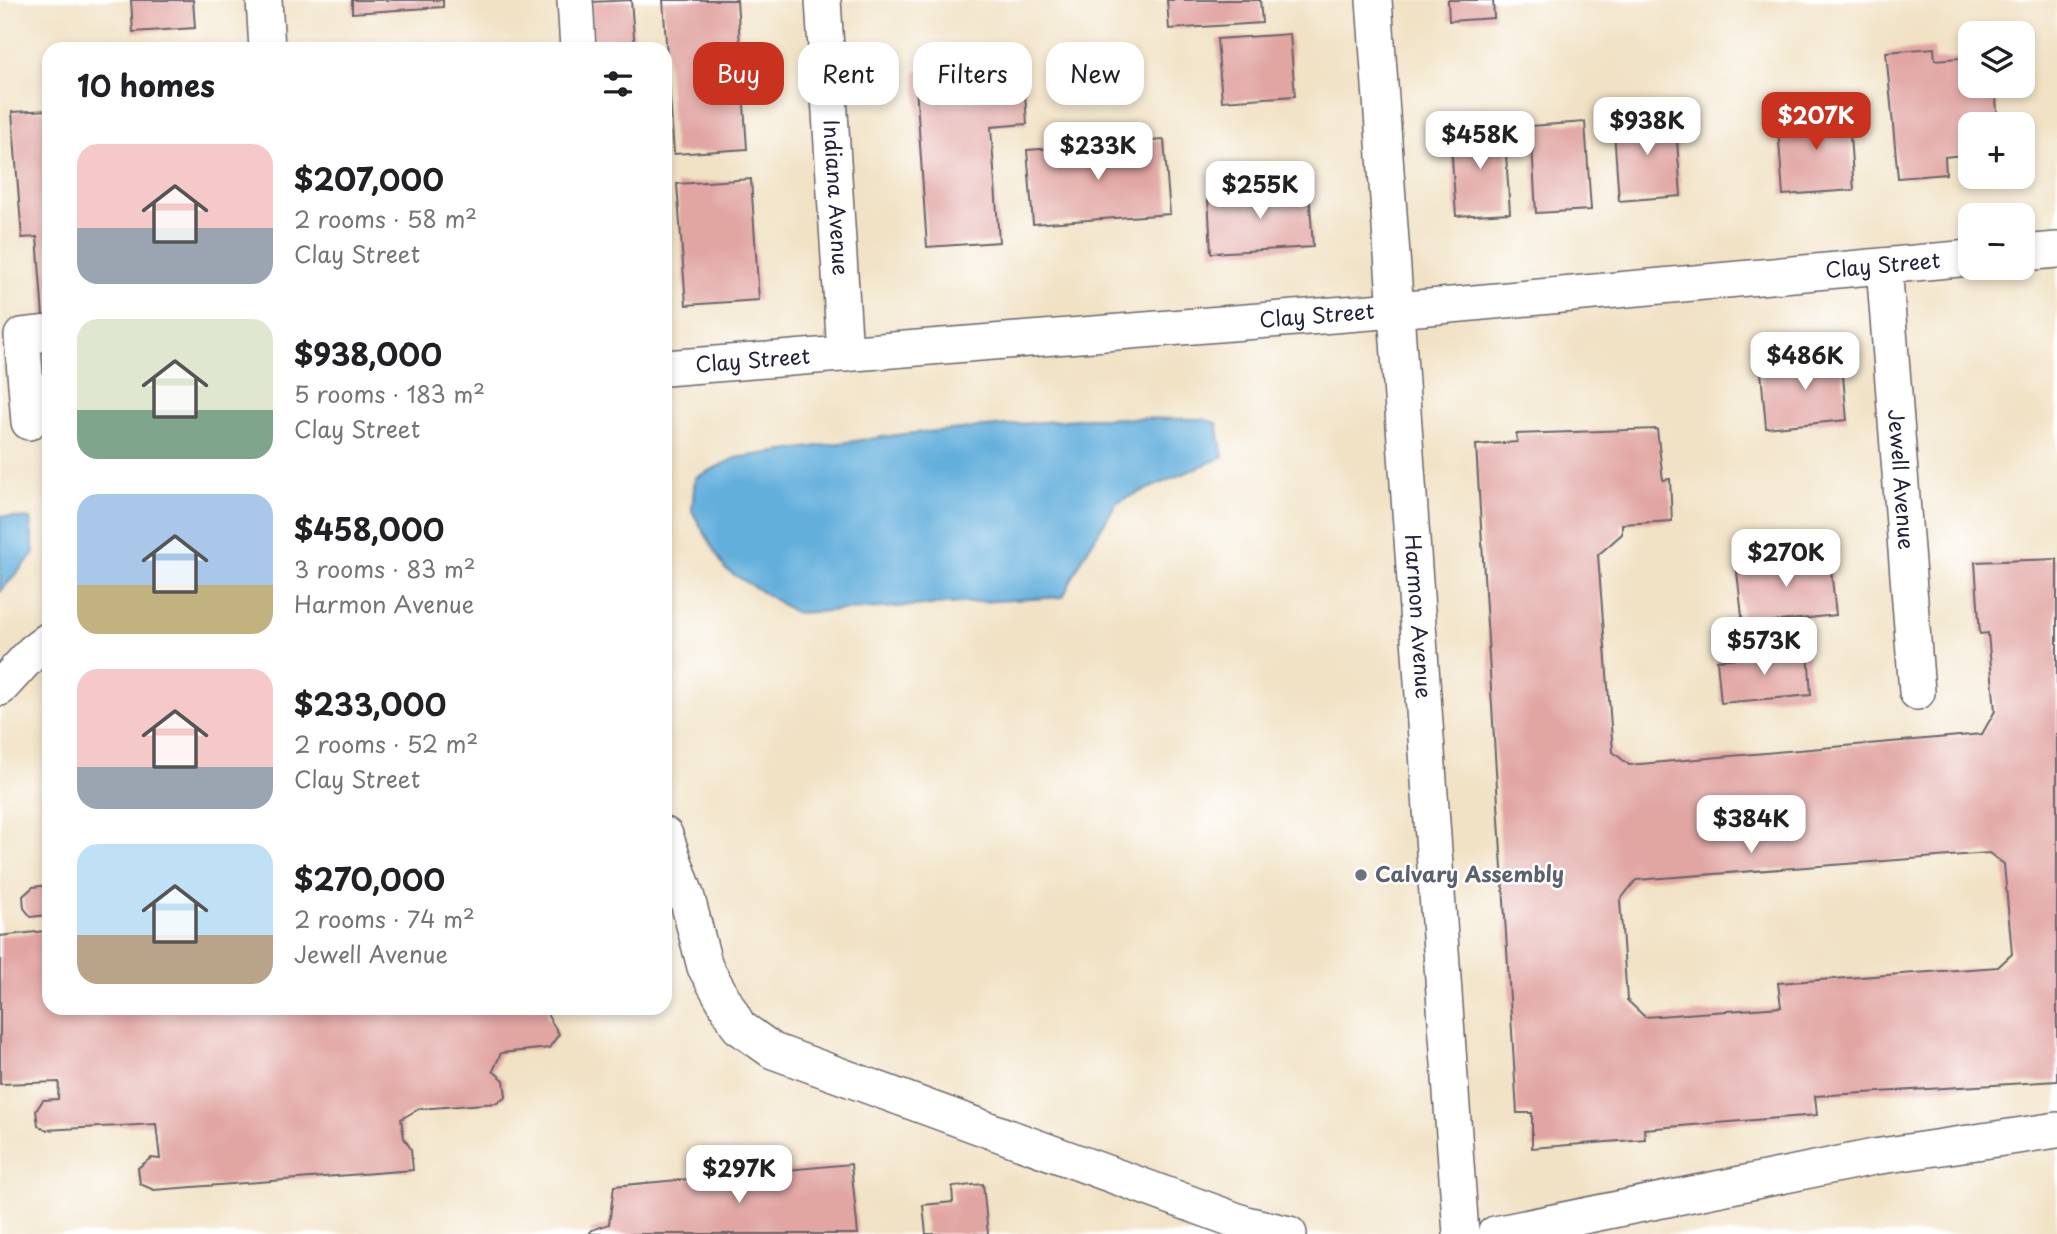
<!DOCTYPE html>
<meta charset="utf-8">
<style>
body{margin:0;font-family:"Playpen Sans",sans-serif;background:#f6f6f6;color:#202124;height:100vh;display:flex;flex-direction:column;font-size:26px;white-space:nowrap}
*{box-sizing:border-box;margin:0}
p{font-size:23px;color:#757577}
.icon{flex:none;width:38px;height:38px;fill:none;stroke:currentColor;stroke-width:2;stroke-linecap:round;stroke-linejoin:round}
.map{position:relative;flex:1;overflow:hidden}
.sheet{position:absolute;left:42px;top:42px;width:630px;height:973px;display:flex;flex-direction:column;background:#fff;border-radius:21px;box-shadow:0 4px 10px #0003}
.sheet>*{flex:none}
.top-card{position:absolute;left:693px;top:42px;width:665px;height:63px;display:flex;gap:14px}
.buttons{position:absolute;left:1958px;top:21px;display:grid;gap:14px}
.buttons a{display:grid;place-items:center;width:77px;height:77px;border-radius:14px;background:#fff;box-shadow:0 4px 10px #0003;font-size:35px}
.price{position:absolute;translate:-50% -60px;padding:0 16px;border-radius:14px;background:#fff;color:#222;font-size:23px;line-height:46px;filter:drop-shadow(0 2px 4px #0008)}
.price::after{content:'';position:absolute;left:50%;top:42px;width:21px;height:16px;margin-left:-10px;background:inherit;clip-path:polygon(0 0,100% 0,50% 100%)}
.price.selected{background:#c8321e;color:#fff}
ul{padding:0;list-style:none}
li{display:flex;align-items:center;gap:21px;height:175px;padding:0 35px}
li span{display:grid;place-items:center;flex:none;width:196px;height:140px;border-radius:21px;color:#555}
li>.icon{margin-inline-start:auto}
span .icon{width:84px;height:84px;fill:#fffc;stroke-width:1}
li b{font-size:30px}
h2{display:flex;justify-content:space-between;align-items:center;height:84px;padding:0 35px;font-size:30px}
.pill{padding:0 24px;border-radius:21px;background:#fff;box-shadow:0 4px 10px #0003;font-size:24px;line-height:63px}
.pill.selected{background:#c8321e;color:#fff}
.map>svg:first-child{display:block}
</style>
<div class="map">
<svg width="2057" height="1234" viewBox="0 0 2057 1234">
<rect width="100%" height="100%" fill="#fff"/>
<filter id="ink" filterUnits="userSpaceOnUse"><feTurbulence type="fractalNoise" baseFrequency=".0143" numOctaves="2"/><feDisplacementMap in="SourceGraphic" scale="14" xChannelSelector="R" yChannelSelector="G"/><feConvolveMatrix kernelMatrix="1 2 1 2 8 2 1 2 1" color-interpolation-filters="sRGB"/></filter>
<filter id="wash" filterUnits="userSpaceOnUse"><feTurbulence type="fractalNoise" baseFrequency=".00686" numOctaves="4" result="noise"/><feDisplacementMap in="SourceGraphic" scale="28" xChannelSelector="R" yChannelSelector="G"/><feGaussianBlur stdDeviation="1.57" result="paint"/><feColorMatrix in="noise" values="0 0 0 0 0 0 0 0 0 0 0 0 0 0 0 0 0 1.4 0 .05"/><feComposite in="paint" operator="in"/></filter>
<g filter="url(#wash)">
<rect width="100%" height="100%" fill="#f1e2c5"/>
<!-- water -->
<path fill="#63afdc" stroke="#42688c" stroke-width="2" d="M1089 418 1202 419 1217 423 1223 457 1117 502 1082 559 1063 597 796 613 725 569 692 511 695 478 735 458 904 434Z
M0 516 30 519 34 554 0 592Z"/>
<g id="blocks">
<!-- building -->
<path fill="#e1a5a2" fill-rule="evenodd" d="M131 0H193L195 28 133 32Z
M352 0H443V7L352 13Z
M631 0 635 49H594L591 2Z
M663 0H737L747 149 674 154Z
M1167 0H1260L1262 23 1169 29Z
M1448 0H1493L1494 18 1449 21Z
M1290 34 1295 96 1222 101 1217 39Z
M1934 48 1935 60 1970 57V86H1995L1998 124H1970V154L1945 157 1946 174 1898 178 1886 52Z
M1023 64 1027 124 991 127 999 242 927 247 915 71Z
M1848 109 1854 190 1783 195 1777 114Z
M49 110V329H44L37 237 22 238 12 112Z
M1675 113 1681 196 1619 201 1613 117Z
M1585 122 1591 210 1536 213 1531 126Z
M1504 125 1510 213 1456 216 1450 129Z
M1164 140 1170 214 1033 224 1027 150Z
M751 179 759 300 686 305 677 184Z
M1309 189 1313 247 1211 253 1208 195Z
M1841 354 1847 420 1766 428 1761 372 1784 370V359Z
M1657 429 1663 480 1670 479 1672 521 1622 524V534L1598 555 1613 752 1629 765 1982 734 1995 711 1988 633 1980 634 1975 562 2057 559V1081L1815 1096 1817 1115 1644 1129 1645 1139 1532 1148V1113H1517L1476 445 1517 442 1516 434ZM1989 853 2004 864 2012 954 1998 967 1778 983 1781 1007 1645 1017 1627 1000 1620 900 1636 880Z
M1829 552 1836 615 1743 625 1736 563Z
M1808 651 1811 695 1721 703 1717 660Z
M49 885V1008H547L548 1016 559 1034 549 1048 501 1053 493 1071 504 1080 506 1097 497 1103 419 1109 401 1119 404 1138 411 1149 413 1170 154 1190 140 1184 138 1168 151 1158 160 1159 156 1124 45 1130 38 1125 36 1111 43 1100 58 1099 59 1082 0 1084V936L45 931 47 915 31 917 24 908 23 896 33 887Z
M851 1164 858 1234H589L592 1230 609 1224 614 1186Z
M983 1184 988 1234H926L923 1205 953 1202 952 1187Z"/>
</g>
</g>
<g filter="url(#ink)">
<use href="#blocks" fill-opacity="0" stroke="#6a656b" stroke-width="2"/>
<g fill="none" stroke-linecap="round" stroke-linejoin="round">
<!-- minor casing -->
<g stroke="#6a656b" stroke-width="38">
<g id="minor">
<path d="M264 0 267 49"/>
<path d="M575 0 578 49"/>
<path id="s1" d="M823 0 845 354"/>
<path id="s2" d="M1374 0 1461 1234"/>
<path d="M2023 253 2057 250"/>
<path id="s3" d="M1884 266 1917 692"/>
<path id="s4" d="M665 368 1396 310 1970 258"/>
<path d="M29 422 22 336 49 333"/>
<path d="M0 688 33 652 49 640"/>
<path d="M665 835 687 898 705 967 739 1027 773 1051 1246 1224 1289 1234"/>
<path d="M1495 1234 1874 1157 2057 1130"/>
</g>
</g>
<!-- minor -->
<use href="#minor" stroke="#fff" stroke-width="35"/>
</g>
</g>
<!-- markers -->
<circle fill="#6b7280" stroke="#fff" stroke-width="2.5" cx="1361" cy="875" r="7"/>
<g text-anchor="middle" stroke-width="5" stroke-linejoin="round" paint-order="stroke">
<!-- street labels -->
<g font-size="21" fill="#22223b" stroke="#fff">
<text dy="7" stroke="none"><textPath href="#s1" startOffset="198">Indiana Avenue</textPath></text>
<text dy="7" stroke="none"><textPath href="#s4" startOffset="1222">Clay Street</textPath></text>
<text dy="7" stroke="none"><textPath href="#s4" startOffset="654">Clay Street</textPath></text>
<text dy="7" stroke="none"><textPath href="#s4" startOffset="88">Clay Street</textPath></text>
<text dy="7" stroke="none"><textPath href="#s3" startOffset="214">Jewell Avenue</textPath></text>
<text dy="7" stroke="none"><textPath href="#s2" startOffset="618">Harmon Avenue</textPath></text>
</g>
<!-- worship labels -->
<g font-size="21" font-weight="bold" fill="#5b616d" stroke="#fff" text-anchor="start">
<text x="1375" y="882">Calvary Assembly</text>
</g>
</g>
</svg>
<div class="buttons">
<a><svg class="icon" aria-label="layers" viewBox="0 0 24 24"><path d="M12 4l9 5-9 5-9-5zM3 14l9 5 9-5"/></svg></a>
<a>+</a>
<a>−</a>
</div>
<b class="price selected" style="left:1816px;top:152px">$207K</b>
<b class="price" style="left:1647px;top:157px">$938K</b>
<b class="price" style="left:1480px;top:171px">$458K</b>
<b class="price" style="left:1098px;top:182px">$233K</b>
<b class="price" style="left:1260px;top:221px">$255K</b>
<b class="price" style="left:1805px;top:392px">$486K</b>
<b class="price" style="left:1786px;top:589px">$270K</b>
<b class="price" style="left:1764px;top:677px">$573K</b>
<b class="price" style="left:1751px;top:855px">$384K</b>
<b class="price" style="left:739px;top:1205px">$297K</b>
<div class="top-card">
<a class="pill selected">Buy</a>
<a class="pill">Rent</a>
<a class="pill">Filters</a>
<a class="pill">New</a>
</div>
<section class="sheet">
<h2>10 homes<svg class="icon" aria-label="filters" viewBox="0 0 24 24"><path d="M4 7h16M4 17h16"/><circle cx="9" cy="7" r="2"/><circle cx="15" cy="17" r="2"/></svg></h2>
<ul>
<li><span style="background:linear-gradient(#f6c9c9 60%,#9aa5b1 0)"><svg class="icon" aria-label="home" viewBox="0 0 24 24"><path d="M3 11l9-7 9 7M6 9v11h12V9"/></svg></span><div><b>$207,000</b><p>2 rooms · 58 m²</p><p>Clay Street</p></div></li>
<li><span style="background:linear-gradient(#dfe7d0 65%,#7fa58c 0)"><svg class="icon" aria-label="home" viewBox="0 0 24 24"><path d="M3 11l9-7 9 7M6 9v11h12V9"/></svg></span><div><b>$938,000</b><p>5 rooms · 183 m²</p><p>Clay Street</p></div></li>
<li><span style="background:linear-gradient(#a9c7e8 65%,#c2b280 0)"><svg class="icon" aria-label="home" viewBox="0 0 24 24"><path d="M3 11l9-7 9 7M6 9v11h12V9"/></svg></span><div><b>$458,000</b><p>3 rooms · 83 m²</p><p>Harmon Avenue</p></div></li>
<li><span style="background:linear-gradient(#f6c9c9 70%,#9aa5b1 0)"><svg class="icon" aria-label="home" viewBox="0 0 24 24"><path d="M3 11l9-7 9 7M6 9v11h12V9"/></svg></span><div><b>$233,000</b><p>2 rooms · 52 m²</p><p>Clay Street</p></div></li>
<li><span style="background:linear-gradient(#bfe0f5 65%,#b9a48a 0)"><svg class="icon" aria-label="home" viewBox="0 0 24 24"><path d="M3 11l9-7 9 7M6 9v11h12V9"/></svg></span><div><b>$270,000</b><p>2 rooms · 74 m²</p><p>Jewell Avenue</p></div></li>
</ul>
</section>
</div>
